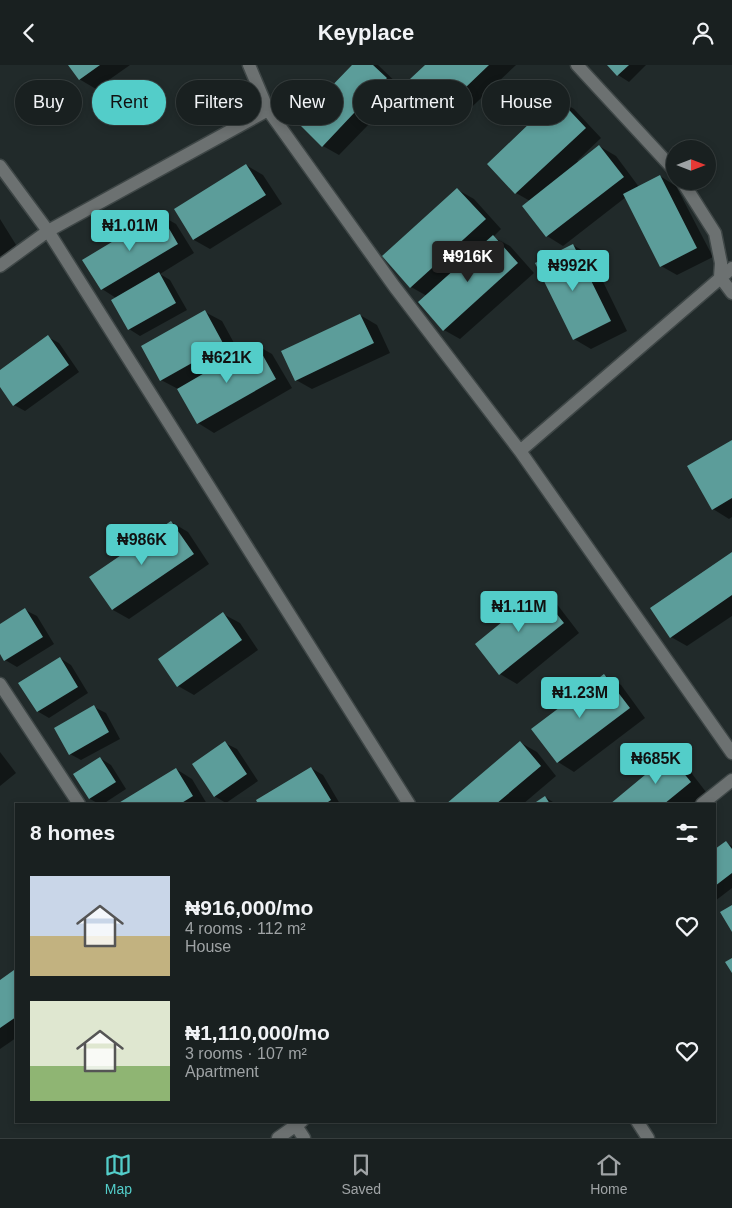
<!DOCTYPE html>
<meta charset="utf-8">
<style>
body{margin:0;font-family:Arial,sans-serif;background:#262d2d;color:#f1f3f6;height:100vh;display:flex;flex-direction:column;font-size:19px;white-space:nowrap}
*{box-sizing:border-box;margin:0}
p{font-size:16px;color:#9fa3a5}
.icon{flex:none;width:28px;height:28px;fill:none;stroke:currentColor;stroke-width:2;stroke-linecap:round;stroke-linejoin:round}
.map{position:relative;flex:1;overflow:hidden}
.drawer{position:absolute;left:15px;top:738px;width:701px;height:320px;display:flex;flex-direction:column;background:#192020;border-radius:0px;box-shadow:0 2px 8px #0003,0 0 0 1px #373e3e}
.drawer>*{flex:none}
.guide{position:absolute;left:15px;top:15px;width:702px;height:45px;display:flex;gap:10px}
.needle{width:32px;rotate:90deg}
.buttons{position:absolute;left:666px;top:75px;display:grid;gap:10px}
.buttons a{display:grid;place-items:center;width:50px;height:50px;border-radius:50%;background:#192020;box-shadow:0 2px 8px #0003,0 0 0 1px #373e3e;font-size:25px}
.price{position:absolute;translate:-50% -42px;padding:0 11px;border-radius:5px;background:#53cdc9;color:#111;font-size:16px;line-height:32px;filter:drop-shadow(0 1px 2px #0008)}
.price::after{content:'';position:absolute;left:50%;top:30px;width:15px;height:11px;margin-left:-8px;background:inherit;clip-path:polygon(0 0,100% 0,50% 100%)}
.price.current{background:#222;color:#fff}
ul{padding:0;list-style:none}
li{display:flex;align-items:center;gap:15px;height:125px;padding:0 15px}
li span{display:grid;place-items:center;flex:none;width:140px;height:100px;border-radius:0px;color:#555}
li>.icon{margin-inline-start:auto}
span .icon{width:60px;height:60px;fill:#fffc;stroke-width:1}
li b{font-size:21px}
h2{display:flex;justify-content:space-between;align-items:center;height:60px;padding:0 15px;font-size:21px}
.pill{padding:0 18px;border-radius:22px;background:#192020;box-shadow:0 2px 8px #0003,0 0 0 1px #373e3e;font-size:18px;line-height:45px}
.pill.current{background:#53cdc9;color:#111}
header{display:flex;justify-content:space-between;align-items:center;height:65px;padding:0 15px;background:#192020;font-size:22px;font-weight:600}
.tab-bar{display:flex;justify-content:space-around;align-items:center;height:70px;border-top:1px solid #373e3e;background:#192020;font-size:14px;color:#9fa3a5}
.tab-bar a{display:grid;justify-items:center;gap:2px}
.tab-bar .current{color:#53cdc9}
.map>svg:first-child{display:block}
</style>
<header><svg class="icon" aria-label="back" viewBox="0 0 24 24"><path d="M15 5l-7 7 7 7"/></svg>Keyplace<svg class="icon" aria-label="person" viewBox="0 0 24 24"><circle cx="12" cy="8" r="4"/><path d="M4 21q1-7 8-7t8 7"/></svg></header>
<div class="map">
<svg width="732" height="1073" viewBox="0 0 732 1073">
<rect width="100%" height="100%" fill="#212a2a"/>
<!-- shadow -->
<path fill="#0007" d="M69 0H130L96 24 79 14Z
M354 0H378L403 24 339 90 323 81Z
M427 0H516L458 55 442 45 412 14Z
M608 0H646L629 17 618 10Z
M557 34 574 44 601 73 577 96 579 97 599 81 616 91 639 122 660 111 676 121 713 192 677 210 661 201 626 132 563 181 547 171 523 141 530 136 516 128 488 99Z
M246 100 263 110 282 139 210 184 194 175 175 145Z
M458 125 474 134 501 164 493 172 510 181 534 208 460 274 444 265 427 231 411 222 384 191Z
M160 150 176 159 194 188 160 209 170 215 187 245 140 271 129 264 113 235 116 233 102 224Z
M0 154 18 183 0 194Z
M573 180 590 190 627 266 591 284 574 274Z
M205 247 222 256 240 289 256 280 272 289 292 323 214 368 198 358 178 324 161 315Z
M360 250 377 260 390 288 312 324 296 315Z
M48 272 59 278 79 307 25 346 14 340 0 320V307Z
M732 377V452L729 454 713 444Z
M171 457 188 467 209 499 129 554 113 545Z
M732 488V551L687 581 671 572Z
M539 529 556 538 579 568 517 619 500 609 477 579Z
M25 545 37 551 54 579 17 602 5 595 0 587V561Z
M223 549 240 558 258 585 194 630 178 621Z
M60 593 71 600 88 628 49 653 37 646Z
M604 610 621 620 645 653 574 707 558 697Z
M94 642 106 648 120 674 81 695 70 689Z
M225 678 237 684 258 716 226 738 214 731Z
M521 678 537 687 556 711 523 739H448Z
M0 687 16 708 0 721Z
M669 692 686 701 706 727 692 739H612Z
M100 693 111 700 126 724 103 739H99L90 734Z
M311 703 323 710 340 739H259Z
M176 704 192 714 207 739H120Z
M545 732 556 739H535Z
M726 778 732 781V823L715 836V786Z
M14 907 16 908V973L0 984V916Z"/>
<!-- building -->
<path fill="#5c9d9a" d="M68 0H100L79 15Z
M352 0H373L387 13 322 82 297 57Z
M425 0H489L441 46 410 14Z
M607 0H629L617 11Z
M557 32 586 63 515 129 487 99Z
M599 80 624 112 546 172 522 141Z
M246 99 266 130 193 175 174 144Z
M660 110 697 183 660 202 623 129Z
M457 123 486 154 410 223 382 191Z
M160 148 178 179 101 225 82 195Z
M493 170 518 198 443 266 418 237Z
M573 179 611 256 573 275 535 198Z
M159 207 176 238 128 265 111 235Z
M205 245 224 280 160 316 141 281Z
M360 249 374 278 295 316 281 286Z
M48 270 69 300 13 341 0 322V305Z
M256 278 276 314 197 359 177 324Z
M732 375V433L712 445 687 401Z
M171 456 194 489 112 545 89 512Z
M732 487V530L670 573 650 543Z
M539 527 564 558 499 610 475 579Z
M25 543 43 572 4 596 0 589V559Z
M223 547 242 575 177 622 158 594Z
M60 592 78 622 37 647 18 618Z
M604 609 630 643 557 698 531 664Z
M94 640 109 667 69 690 54 663Z
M225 676 247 709 214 732 192 699Z
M520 676 541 701 496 739H446Z
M669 690 691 717 664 739H610Z
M100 692 116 717 89 734 73 709Z
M311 702 331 735 325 739H258L256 735Z
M176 703 193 731 180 739H117Z
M545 731 550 739H533Z
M726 776 732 784V808L715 821V784Z
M732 840V867L720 847Z
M732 893V908L725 897Z
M14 905 16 909V952L0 963V915Z"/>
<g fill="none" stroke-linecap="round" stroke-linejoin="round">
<!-- minor casing -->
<g stroke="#3f4747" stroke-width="15">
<path id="minor" d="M249 0 268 45 394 221 520 386 732 688
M577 0 675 106
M0 101 48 166 409 739
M682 116 715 168 721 198 720 212 732 228
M0 201 48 166 268 45
M520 386 732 203
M0 619 79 739
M702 739 732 715
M293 1056 304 1073
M637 1056 648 1073
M278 1073 302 1056"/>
</g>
<!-- minor -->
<use href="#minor" stroke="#6c7171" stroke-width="12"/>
</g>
</svg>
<div class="buttons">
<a><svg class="needle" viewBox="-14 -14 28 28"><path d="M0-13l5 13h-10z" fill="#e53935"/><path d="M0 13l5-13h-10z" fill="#9fa3a5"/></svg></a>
</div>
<b class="price" style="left:130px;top:187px">₦1.01M</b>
<b class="price current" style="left:468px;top:218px">₦916K</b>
<b class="price" style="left:573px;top:227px">₦992K</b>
<b class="price" style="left:227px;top:319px">₦621K</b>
<b class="price" style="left:142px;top:501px">₦986K</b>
<b class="price" style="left:519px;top:568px">₦1.11M</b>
<b class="price" style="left:580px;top:654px">₦1.23M</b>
<b class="price" style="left:656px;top:720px">₦685K</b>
<div class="guide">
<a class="pill">Buy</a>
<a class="pill current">Rent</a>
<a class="pill">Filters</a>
<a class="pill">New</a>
<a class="pill">Apartment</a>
<a class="pill">House</a>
</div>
<section class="drawer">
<h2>8 homes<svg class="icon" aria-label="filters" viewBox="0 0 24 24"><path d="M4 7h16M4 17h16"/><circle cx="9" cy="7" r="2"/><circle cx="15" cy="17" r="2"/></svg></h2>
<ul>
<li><span style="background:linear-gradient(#c9d6e8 60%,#c2b280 0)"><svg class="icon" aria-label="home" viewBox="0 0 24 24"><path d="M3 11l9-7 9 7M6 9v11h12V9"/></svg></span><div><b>₦916,000/mo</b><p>4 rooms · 112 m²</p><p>House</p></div><svg class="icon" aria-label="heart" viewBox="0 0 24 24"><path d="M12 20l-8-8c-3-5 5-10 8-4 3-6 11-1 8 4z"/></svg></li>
<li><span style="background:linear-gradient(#dfe7d0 65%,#8fb573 0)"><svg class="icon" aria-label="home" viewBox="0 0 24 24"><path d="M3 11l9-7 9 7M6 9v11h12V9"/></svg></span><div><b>₦1,110,000/mo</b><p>3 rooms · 107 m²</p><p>Apartment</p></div><svg class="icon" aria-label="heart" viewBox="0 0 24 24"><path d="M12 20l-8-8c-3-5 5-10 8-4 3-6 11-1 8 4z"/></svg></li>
</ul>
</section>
</div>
<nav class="tab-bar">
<a class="current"><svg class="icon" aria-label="map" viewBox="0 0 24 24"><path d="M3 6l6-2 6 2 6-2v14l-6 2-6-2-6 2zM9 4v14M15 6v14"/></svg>Map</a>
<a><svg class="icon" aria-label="saved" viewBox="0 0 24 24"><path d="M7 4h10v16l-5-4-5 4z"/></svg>Saved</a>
<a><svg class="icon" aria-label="home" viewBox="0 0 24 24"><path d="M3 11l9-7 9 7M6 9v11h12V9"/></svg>Home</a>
</nav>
